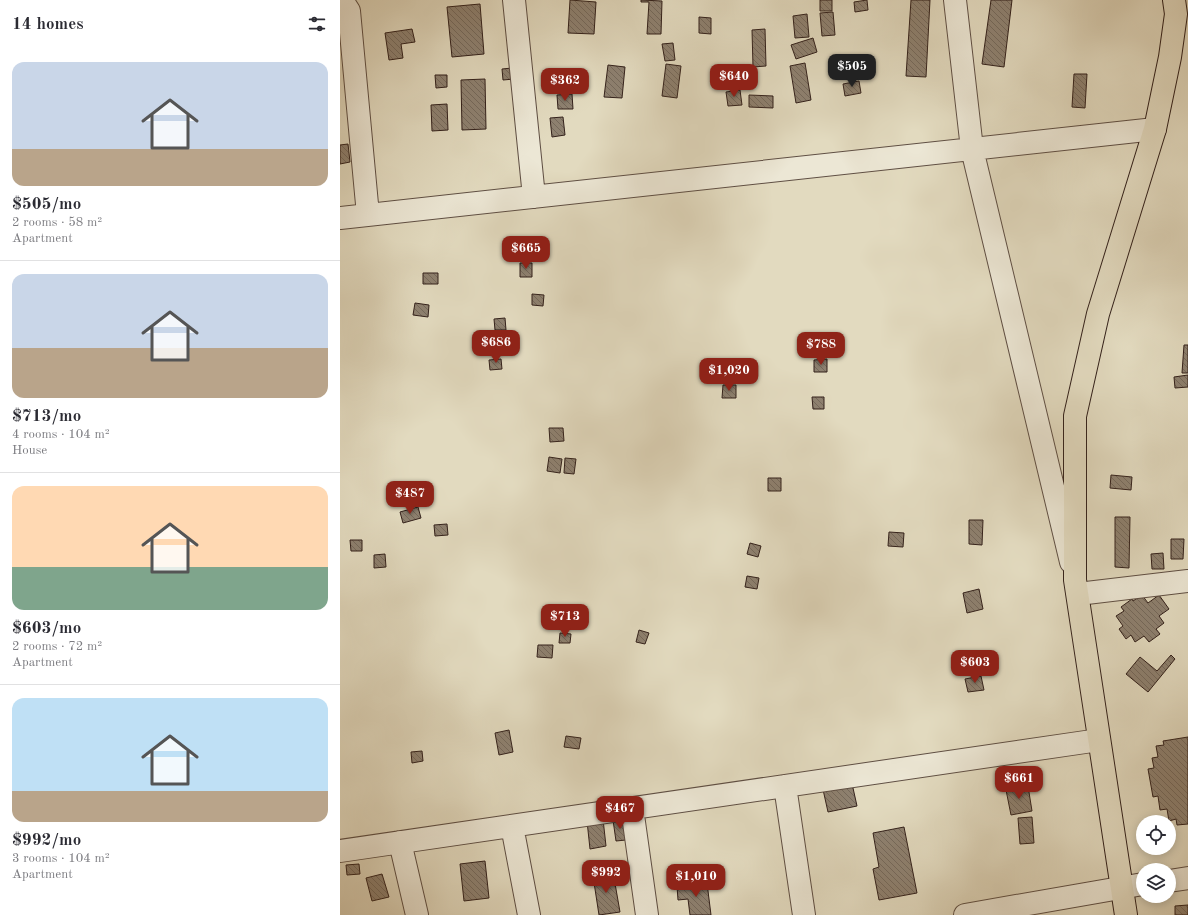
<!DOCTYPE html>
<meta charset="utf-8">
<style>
body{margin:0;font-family:"Old Standard TT",serif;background:#f2f2f3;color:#2b2b33;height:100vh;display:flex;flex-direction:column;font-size:15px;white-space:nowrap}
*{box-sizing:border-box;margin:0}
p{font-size:13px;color:#7c7c81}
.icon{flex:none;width:22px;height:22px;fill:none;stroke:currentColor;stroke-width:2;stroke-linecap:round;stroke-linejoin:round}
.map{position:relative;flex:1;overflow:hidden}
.panel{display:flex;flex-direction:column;background:#fff;width:340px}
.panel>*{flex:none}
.controls{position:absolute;left:796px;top:815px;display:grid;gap:8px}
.controls a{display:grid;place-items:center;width:40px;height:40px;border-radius:50%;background:#fff;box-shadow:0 2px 10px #0003;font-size:20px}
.price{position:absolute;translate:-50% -34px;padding:0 9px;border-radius:8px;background:#8f2418;color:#fff;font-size:13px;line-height:26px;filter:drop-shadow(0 1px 2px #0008)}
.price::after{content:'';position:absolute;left:50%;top:24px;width:12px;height:9px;margin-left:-6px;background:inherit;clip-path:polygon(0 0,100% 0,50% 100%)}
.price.selected{background:#222;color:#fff}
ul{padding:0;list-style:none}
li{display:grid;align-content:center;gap:8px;height:212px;padding:0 12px}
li+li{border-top:1px solid #e1e1e2}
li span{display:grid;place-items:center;height:124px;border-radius:12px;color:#555}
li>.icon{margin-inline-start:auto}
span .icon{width:72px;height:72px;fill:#fffc;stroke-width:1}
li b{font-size:17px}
h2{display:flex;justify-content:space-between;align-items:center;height:48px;padding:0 12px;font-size:17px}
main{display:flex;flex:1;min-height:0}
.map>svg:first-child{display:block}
</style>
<main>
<section class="panel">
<h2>14 homes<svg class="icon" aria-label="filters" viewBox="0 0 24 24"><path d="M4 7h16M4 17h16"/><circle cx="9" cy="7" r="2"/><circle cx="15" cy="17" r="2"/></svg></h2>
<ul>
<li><span style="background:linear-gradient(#c9d6e8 70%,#b9a48a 0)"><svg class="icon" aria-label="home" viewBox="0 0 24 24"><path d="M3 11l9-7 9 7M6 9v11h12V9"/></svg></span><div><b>$505/mo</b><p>2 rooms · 58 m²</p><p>Apartment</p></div></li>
<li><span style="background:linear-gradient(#c9d6e8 60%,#b9a48a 0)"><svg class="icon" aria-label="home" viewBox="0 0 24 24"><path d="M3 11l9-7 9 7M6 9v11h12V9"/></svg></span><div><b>$713/mo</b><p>4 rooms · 104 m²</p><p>House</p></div></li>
<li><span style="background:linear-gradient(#ffd9b3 65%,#7fa58c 0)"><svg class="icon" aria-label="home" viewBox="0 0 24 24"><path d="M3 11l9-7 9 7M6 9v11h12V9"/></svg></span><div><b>$603/mo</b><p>2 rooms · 72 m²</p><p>Apartment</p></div></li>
<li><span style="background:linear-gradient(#bfe0f5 75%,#b9a48a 0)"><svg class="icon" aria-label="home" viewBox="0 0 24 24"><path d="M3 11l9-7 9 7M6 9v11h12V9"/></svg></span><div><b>$992/mo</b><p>3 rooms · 104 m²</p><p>Apartment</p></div></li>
</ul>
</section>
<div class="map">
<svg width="848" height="915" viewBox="0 0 848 915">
<defs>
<pattern id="building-back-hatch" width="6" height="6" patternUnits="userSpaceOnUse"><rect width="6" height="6" fill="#8e8170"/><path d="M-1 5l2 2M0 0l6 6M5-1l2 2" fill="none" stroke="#75695b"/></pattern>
</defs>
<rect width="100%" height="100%" fill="#e2dabf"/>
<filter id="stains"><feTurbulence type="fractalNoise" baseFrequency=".005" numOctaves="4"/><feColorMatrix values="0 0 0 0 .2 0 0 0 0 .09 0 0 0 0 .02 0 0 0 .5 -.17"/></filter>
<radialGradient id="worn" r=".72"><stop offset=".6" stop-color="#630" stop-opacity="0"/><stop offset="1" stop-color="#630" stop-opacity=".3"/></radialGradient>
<!-- building -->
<path fill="url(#building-back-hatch)" stroke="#33211b" d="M230 0 256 2 254 34 228 33Z
M301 0 322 1 321 34H307L309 2H301Z
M480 0H492V11H480Z
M527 0 528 10 515 12 514 2Z
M571 0H590L586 77 566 76Z
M651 0H672L664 67 642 64Z
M140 4 144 54 112 57 107 7Z
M493 12 495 35 482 36 480 13Z
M467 14 469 37 455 38 453 16Z
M359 17 371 18V34L359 33Z
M72 29 75 42 61 44 63 58 49 60 45 33Z
M425 29 426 66 413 67 412 30Z
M473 38 477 52 456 59 451 45Z
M333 43 335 60 325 61 322 44Z
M465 63 471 100 456 103 450 66Z
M326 64 341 66 337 98 322 96Z
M268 65 285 67 282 98 264 97Z
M172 68 174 79 163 80 162 69Z
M734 74H747L745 108 732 107Z
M95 75H107V87L96 88Z
M145 79 146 129 122 130 121 80Z
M519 81 521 93 505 96 503 84Z
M400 90 402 105 388 106 386 92Z
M232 94 233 109H218L217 95Z
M409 95 433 96V108L409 107Z
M107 104 108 130 92 131 91 105Z
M223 117 225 135 212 137 210 118Z
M8 144 10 162 0 164V145Z
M180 263H192V277H180Z
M83 273H98V284H83Z
M192 294 204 295 203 306 192 305Z
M75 303 89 305 88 317 73 315Z
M165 318 166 330H155L154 319Z
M478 333 490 334V344L477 343Z
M844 345H848V373H842Z
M161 359 162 369 150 370 149 360Z
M487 359V372H474V360Z
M393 360H404V371H393Z
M848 375V387L835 388 834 377Z
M383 385H396V398H382Z
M472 397H484V409H473Z
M209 428H223L224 441 210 442Z
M209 457 222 459 220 473 207 471Z
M225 458 236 459 234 474 224 473Z
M771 475 792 477 791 490 770 488Z
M428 478H441V491H428Z
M78 507 81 518 63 523 60 512Z
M775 517H790L789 568 775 567Z
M629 520H643L642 545 629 544Z
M107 524 108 535 95 536 94 525Z
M549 532 564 533 563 547 548 546Z
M831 539H844L843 559H831Z
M10 540H22V551H11Z
M410 543 421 546 418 557 407 554Z
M823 553 824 569H812L811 554Z
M45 554 46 567 34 568V555Z
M407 576 419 578 417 589 405 587Z
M639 589 643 609 627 613 623 593Z
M802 595 808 603 819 595 829 609 819 616 824 623 816 629 820 634 809 642 804 636 795 642 791 635 786 639 779 629 783 626 776 616 784 611 781 607 792 599 793 601Z
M299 630 309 633 305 644 296 642Z
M220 633 231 634 230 643H219Z
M198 645H213L212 658 197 657Z
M831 655 835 659 808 692 786 674 800 657 817 671Z
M641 676 644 690 628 692 625 679Z
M169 730 173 752 159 755 155 733Z
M226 736 241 738 239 749 224 747Z
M848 737V824L837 825 836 819 829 821 827 809 820 810 818 796 813 797 808 769 814 768 812 758 818 757 816 746 824 745 823 741Z
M82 751 83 761 72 763 71 752Z
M511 779 517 806 488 812 482 785Z
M688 786 692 811 671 815 666 790Z
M692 817 694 843 680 844 678 818Z
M283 818 286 840 276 841 273 820Z
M263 819 266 846 250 849 247 821Z
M564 827 577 893 539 900 533 869 539 867 533 833Z
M145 861 149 898 124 901 120 864Z
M19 864 20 874 7 875 6 865Z
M273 872 280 912 259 915 253 876Z
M42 874 49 897 32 901 26 878Z
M367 883 371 915H350L348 899 338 900 337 886Z
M848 905V915H835V906Z"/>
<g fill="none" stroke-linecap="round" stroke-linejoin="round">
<!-- minor casing -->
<g stroke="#5f4f44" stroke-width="24">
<path id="minor" d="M2 0 9 11 28 215
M174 0 194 197
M615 0 632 149 731 562
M0 218 815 129
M738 594 848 581
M445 786 464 915
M292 808 307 915
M172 826 189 915
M60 842 77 915
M0 851 759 740
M829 881 848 878
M625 915 803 884"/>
</g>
<!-- highway casing -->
<g stroke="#33211b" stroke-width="24">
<path id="highway" d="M786 915 735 580V416L758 314 815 129 830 57 836 14 834 0"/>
</g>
<!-- minor -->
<use href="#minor" stroke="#ece7d5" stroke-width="22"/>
<!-- highway -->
<use href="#highway" stroke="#e2dabf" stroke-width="22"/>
</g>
<rect width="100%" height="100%" filter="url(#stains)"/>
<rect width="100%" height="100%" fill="url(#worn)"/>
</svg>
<div class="controls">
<a><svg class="icon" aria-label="locate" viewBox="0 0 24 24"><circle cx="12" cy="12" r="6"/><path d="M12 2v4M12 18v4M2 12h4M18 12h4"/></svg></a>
<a><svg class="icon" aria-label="layers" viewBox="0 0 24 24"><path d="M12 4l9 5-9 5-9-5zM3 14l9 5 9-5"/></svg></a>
</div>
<b class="price selected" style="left:512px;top:88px">$505</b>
<b class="price" style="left:394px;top:98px">$640</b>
<b class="price" style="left:225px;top:102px">$362</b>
<b class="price" style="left:186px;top:270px">$665</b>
<b class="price" style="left:156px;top:364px">$686</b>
<b class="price" style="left:481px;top:366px">$788</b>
<b class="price" style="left:389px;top:392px">$1,020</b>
<b class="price" style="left:70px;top:515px">$487</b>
<b class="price" style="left:225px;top:638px">$713</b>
<b class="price" style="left:635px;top:684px">$603</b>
<b class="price" style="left:679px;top:800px">$661</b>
<b class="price" style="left:280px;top:830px">$467</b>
<b class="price" style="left:266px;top:894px">$992</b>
<b class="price" style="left:356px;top:898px">$1,010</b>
</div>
</main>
